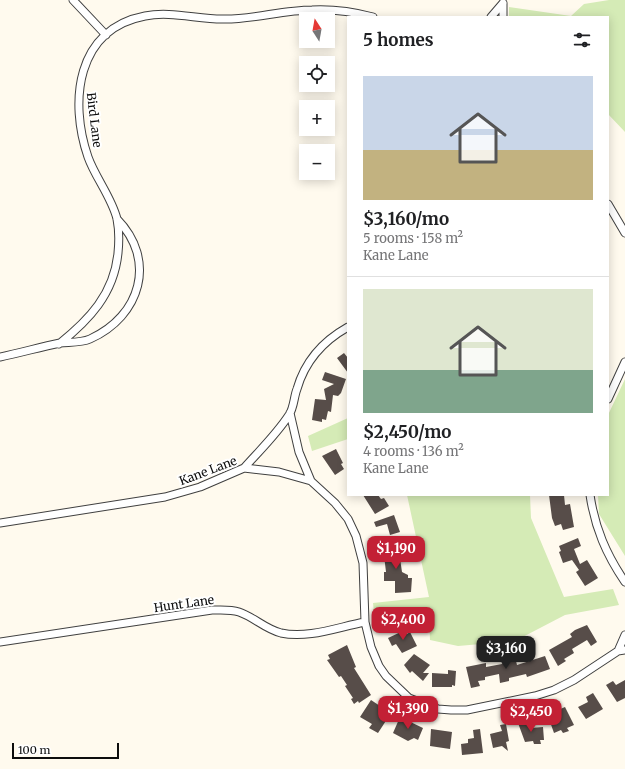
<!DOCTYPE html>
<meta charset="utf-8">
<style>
body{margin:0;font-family:Merriweather,serif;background:#f2f2f2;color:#202124;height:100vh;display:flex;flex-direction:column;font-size:15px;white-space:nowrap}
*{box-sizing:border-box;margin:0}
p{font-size:13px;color:#757577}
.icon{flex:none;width:22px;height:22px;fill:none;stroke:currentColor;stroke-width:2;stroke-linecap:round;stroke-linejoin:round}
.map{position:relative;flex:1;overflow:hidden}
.panel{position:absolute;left:347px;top:16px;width:262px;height:480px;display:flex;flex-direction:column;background:#fff;border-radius:0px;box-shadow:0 2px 10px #0003}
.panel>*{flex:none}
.needle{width:26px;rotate:349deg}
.controls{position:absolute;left:299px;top:12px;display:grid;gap:8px}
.controls a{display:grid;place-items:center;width:36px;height:36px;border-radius:0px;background:#fff;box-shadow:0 2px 10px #0003;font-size:20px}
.scale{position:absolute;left:12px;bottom:10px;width:107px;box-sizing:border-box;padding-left:4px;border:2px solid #0d0d0d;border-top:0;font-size:11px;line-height:14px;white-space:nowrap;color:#0d0d0d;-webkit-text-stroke:3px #fff;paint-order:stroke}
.price{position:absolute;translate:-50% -34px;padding:0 9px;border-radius:8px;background:#c32035;color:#fff;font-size:13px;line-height:26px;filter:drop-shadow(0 1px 2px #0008)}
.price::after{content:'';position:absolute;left:50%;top:24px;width:12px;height:9px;margin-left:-6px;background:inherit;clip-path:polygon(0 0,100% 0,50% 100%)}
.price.selected{background:#222;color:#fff}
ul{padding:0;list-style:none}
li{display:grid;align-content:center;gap:8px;height:212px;padding:0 16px}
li+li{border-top:1px solid #e0e0e0}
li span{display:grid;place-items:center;height:124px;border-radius:0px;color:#555}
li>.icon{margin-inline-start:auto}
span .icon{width:72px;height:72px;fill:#fffc;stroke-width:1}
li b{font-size:17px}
h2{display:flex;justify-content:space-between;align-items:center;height:48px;padding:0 16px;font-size:17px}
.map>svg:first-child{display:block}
</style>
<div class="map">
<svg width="625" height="769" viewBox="0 0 625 769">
<rect width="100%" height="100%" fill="#fffaee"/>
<!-- green -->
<path fill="#d5ebb6" d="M609 0H625V132L608 114V17H509V7L571 16 584 4Z
M625 379V556L599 514 598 495H608V415Z
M348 418V439L312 451 308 436Z
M407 495H530L531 518 564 597 613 589 619 605 565 615 515 641 458 646 430 640 429 618 375 622 373 603 429 597Z"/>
<!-- building -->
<path fill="#574d49" d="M344 353 348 358V373L337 358Z
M325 372 346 379 341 393 338 396 333 395 331 412 328 411 326 420 322 419V422L312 420 315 399 326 400 324 389 334 384 322 380Z
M336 449 343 463 341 464 344 469 335 475 322 456Z
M363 495H378L381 499 384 498 389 506 375 514Z
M549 495H564L565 505 570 504 574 527 563 530 561 524 555 526 552 518Z
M394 515 400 532 390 535 387 524 376 527 374 522Z
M578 538 581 546 574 549 580 564 587 560 598 578 585 586 576 572 579 570 572 560 563 563 559 552 561 551 559 546Z
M398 545 402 572 408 575V578H412L411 592 395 593V581H384V572H386L383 547Z
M587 625 597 642 591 646 587 640 572 649 574 653 564 659 566 661 558 666 549 650 572 637 570 634 575 630Z
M405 630 407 634 410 632 417 646 402 653 396 644 392 646 388 638Z
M347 645 356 667 354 668 371 695 359 703 358 701 354 704 351 699 353 698 345 686 347 685 341 676 339 677 327 660 330 659 328 655Z
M414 654 430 665 423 673H429L423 681 412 671 410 673 404 665Z
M545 656 550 669 527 677 526 674 509 678V681L500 683 499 674 485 677V680L478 681 480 686 471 688 466 667 486 663V667L502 664 504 660H507L508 662 516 661 517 665Z
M448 670 456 671 455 686 452 685V687H432V673L448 674Z
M625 680V698L617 702 606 685 613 681 616 685Z
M593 693 603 709 586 719 578 707 588 702 586 697Z
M371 700 383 708 385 705 393 710 378 733 369 728 372 724 360 717Z
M565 707 574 725 567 728 569 731 563 733 561 730 554 733 549 719 559 715 558 710Z
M400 717 423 728 418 740 414 738 408 741 393 733Z
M526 719 530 728 543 727 544 740H540L541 744H534L533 741 525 742 518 723Z
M506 724 509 741 506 742 508 751 502 746 493 748 490 734 502 731 500 725Z
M431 729 452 732 450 749 430 746Z
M480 729 483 753 462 755 461 744 468 743V739L474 738 473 730Z"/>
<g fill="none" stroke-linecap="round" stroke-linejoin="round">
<!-- street casing -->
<g stroke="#404040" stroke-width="9">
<path id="street" d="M73 0 106 35
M491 17 503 3
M503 17V3
M608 204 625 233
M59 344C89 320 114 294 118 253 119 243 119 229 117 219 112 198 95 177 88 157 69 102 76 29 145 16 170 11 197 19 222 19 252 20 282 10 312 10 332 9 354 12 373 17
M0 357C20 353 40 347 60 343 69 342 81 343 90 339 141 316 157 260 117 219
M608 399 625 362
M290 413 299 452 311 481
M244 468C259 451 276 435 289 415 294 408 294 396 297 389 305 361 323 341 348 327
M590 495C595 528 606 554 625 582
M0 523 165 497 200 487 244 468 279 472 311 481 335 503 348 519 356 536 363 563 365 622 371 647 379 666 386 676 409 698 438 709 451 710H467L535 696 554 690 574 680 618 651 625 650
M0 642 212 610C221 610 230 609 239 612 254 617 265 629 281 633 308 639 338 627 365 622
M618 651 625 635"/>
</g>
<!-- street -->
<use href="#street" stroke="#fff" stroke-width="7"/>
</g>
<g text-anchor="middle" stroke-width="4" stroke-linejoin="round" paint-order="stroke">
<!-- street labels -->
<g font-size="12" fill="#0d0d0d" stroke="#fff">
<text transform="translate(94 120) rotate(83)" y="4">Bird Lane</text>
<text transform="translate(208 471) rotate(-21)" y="4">Kane Lane</text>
<text transform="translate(184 604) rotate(-8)" y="4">Hunt Lane</text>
</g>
</g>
</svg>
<div class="controls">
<a><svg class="needle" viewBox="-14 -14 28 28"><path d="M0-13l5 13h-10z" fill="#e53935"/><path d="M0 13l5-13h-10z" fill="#757577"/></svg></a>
<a><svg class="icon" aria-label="locate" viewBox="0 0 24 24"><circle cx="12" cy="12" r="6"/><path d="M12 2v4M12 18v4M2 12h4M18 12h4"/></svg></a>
<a>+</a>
<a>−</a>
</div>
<div class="scale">100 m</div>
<b class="price" style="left:396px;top:570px">$1,190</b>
<b class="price" style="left:403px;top:641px">$2,400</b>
<b class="price selected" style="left:506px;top:670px">$3,160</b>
<b class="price" style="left:408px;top:730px">$1,390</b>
<b class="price" style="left:531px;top:733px">$2,450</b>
<section class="panel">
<h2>5 homes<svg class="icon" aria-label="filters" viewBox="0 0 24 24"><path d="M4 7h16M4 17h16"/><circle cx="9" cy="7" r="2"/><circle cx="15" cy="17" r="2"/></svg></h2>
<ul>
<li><span style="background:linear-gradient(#c9d6e8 60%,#c2b280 0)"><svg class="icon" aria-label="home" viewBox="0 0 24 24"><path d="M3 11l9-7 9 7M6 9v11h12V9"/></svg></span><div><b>$3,160/mo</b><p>5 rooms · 158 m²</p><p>Kane Lane</p></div></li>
<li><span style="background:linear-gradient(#dfe7d0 65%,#7fa58c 0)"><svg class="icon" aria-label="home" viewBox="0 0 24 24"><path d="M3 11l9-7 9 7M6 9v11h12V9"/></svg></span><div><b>$2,450/mo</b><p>4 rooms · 136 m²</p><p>Kane Lane</p></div></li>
</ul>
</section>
</div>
